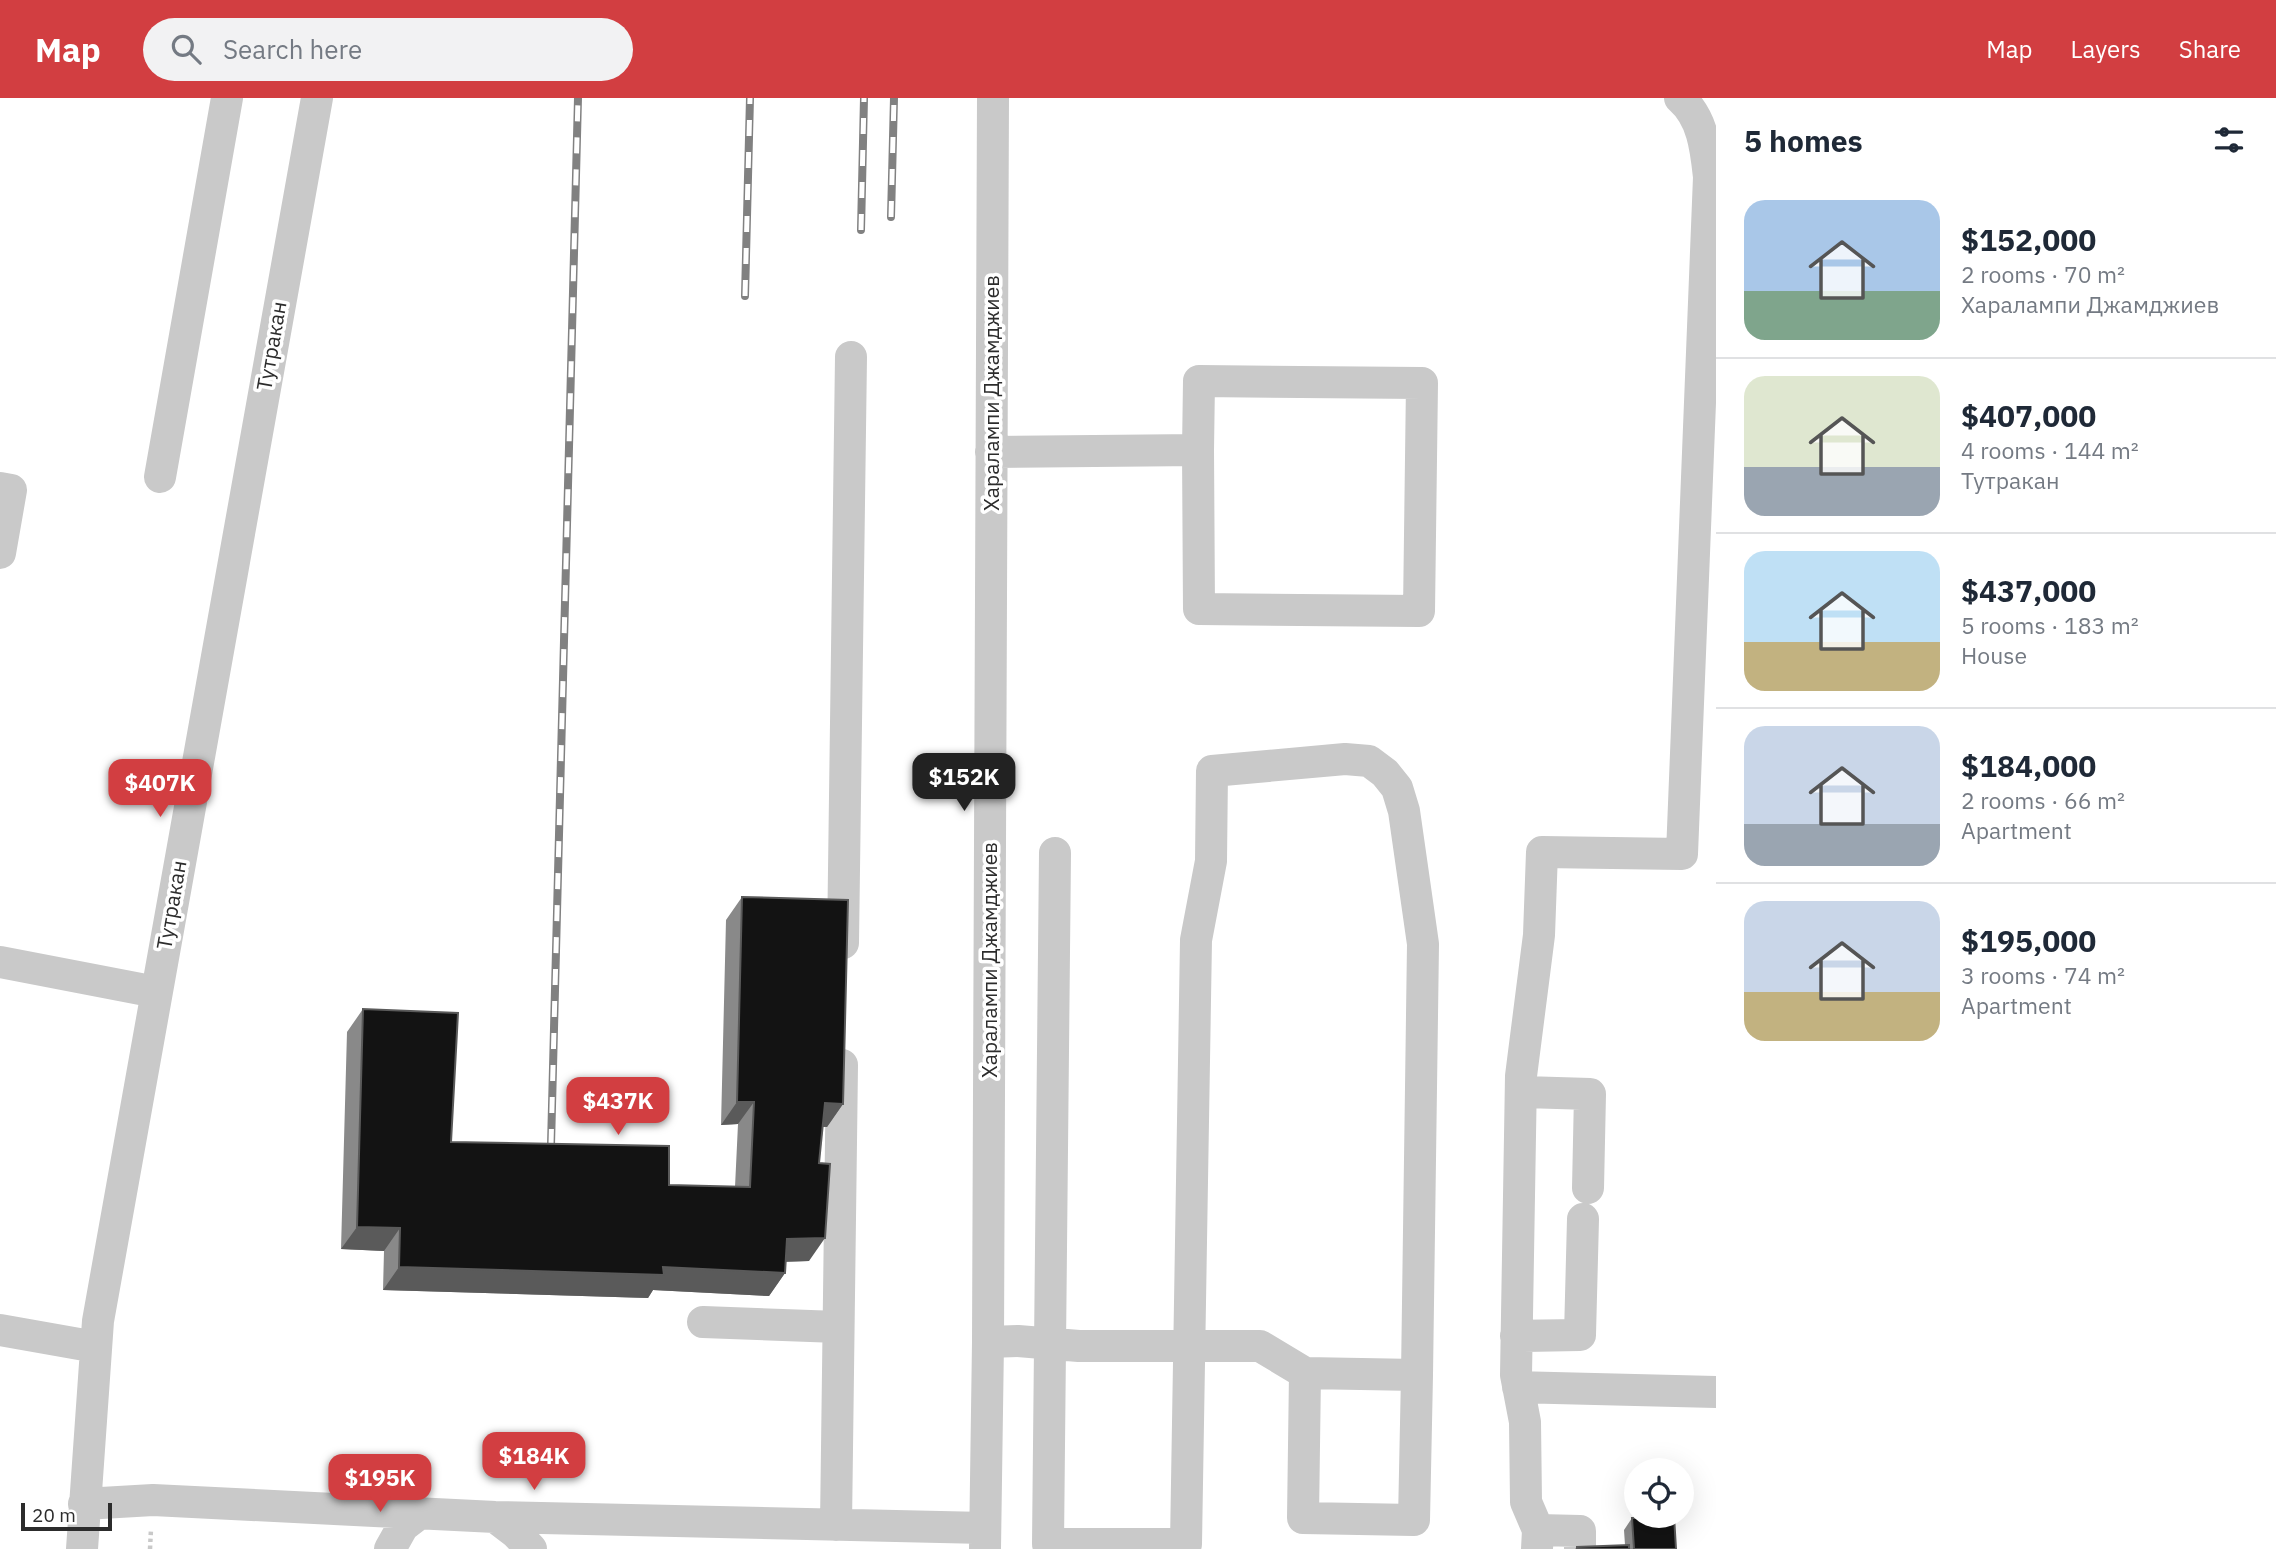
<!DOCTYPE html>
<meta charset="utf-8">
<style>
body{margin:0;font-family:"IBM Plex Sans",sans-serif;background:#f2f2f3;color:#1f2937;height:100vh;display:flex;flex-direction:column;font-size:26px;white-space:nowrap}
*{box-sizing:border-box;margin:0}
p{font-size:23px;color:#747a83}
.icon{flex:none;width:38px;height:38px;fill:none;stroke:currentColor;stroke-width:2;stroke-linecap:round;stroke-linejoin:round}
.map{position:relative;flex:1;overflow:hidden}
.side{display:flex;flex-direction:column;background:#fff;width:560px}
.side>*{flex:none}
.controls{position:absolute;left:1624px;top:1360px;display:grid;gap:14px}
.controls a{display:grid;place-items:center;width:70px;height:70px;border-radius:50%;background:#fff;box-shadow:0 7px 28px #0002;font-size:35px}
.scale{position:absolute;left:21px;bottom:18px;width:91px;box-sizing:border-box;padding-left:7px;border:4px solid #2c2c2c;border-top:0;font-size:19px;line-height:24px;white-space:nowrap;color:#2c2c2c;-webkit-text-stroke:5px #fff;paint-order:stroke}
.price{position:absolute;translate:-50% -60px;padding:0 16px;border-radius:14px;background:#d23e41;color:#fff;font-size:23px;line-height:46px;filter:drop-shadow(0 2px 4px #0008)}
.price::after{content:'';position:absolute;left:50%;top:42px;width:21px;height:16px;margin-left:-10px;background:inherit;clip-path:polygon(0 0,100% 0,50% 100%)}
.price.on{background:#222;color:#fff}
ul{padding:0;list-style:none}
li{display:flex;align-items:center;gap:21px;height:175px;padding:0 28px}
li+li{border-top:2px solid #e0e1e3}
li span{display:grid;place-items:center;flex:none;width:196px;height:140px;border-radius:21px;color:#555}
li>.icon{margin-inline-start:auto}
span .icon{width:84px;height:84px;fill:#fffc;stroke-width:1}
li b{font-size:30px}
h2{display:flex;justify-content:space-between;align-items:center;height:84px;padding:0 28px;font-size:30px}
header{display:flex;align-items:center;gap:42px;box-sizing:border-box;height:98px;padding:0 35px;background:#d23e41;color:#fff}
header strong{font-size:33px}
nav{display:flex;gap:38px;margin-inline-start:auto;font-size:24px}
.search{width:490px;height:63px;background:#f2f2f3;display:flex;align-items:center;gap:18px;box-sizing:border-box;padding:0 24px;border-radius:38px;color:#747a83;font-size:26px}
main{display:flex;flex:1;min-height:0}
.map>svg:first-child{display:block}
</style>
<header>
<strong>Map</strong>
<div class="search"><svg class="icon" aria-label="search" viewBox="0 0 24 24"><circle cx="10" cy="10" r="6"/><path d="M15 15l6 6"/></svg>Search here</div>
<nav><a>Map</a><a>Layers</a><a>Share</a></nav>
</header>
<main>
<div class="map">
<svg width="1716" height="1451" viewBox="0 0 1716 1451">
<rect width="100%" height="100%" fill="#fff"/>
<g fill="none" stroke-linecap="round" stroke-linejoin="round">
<!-- path -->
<path stroke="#c9c9c9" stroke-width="4.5" stroke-dasharray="3.5 3.5" stroke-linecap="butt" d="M150 1451 151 1431"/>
<!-- minor -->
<path stroke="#c9c9c9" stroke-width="32" d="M991 354 1198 352 1199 283 1422 285 1419 513 1199 511 1198 352
M160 379 227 0
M0 390 11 392 0 455
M843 845 851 259
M0 864 156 894
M1521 994 1590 996 1588 1090
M703 1224 838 1229
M0 1232 96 1249
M1516 1238 1580 1237 1583 1121
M988 1244 1018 1243 1079 1248H1260L1305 1275 1417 1277 1423 846 1404 713 1397 690 1385 675 1369 663 1345 661 1212 673 1211 763 1196 842 1186 1446H1048L1055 755
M1305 1275 1303 1420 1414 1422 1417 1277
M1518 1289 1716 1294
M84 1406 153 1402 495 1419 985 1430
M495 1419 516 1435 531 1451
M836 1427 842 967
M1538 1432 1580 1433V1451
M82 1451 98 1223 317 0
M390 1451 403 1428 420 1415
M985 1451 988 1244 993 0
M1537 1451 1538 1432 1526 1404 1525 1324 1516 1277 1521 978 1539 837 1542 754 1682 756 1709 79C1706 51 1703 20 1680 0"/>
<!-- rail casing -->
<g stroke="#818181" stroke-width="8">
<path id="rail" d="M891 119 894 0
M861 132 864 0
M745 198 750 0
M551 1047 578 0"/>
</g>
<!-- rail -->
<use href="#rail" stroke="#fff" stroke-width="5" stroke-dasharray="16" stroke-linecap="butt"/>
</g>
<!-- wall -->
<path fill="#898989" d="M742 799 843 1006 827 1029H823L809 1163 786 1164 785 1175 769 1198 653 1192 648 1200 383 1192 384 1153 341 1151 347 934 363 911 451 1044 669 1087 735 1089 738 1026 721 1027 726 822Z
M1636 1411V1418H1674L1676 1451H1575L1577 1449 1625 1447 1624 1432 1632 1420H1634L1633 1415Z"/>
<!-- shaded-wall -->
<path fill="#5a5a5a" d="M737 1004H754L738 1026 721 1027Z
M825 1005 843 1006 827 1029 809 1028Z
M357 1129 400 1130 384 1153 341 1151Z
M825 1140 809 1163 771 1164 787 1141Z
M399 1169H663L785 1175 769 1198 653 1192 648 1200 383 1192Z"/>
<!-- building -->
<path fill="#131313" stroke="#5a5a5a" stroke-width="2" d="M742 799 848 802 843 1006 825 1005 819 1065 830 1066 825 1140 787 1141 785 1175 663 1169 664 1177 399 1169 400 1130 357 1129 363 911 458 915 451 1044 669 1048V1087L750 1089 754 1004H737Z
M1642 1418H1674L1676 1451H1634L1632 1420H1643Z
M1629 1447V1451H1577V1449Z"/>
<g text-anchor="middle" stroke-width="7" stroke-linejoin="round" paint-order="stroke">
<!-- street labels -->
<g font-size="21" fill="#2c2c2c" stroke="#fff">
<text transform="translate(272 248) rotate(-80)" y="7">Тутракан</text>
<text transform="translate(992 295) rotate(-90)" y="7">Харалампи Джамджиев</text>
<text transform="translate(172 807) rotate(-80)" y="7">Тутракан</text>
<text transform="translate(990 862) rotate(-90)" y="7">Харалампи Джамджиев</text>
</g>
</g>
</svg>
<div class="controls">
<a><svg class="icon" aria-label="locate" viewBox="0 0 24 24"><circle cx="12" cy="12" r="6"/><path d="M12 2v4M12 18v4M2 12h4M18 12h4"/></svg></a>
</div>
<div class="scale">20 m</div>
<b class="price on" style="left:964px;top:715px">$152K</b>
<b class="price" style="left:160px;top:721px">$407K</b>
<b class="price" style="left:618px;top:1039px">$437K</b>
<b class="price" style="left:534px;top:1394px">$184K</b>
<b class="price" style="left:380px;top:1416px">$195K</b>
</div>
<section class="side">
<h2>5 homes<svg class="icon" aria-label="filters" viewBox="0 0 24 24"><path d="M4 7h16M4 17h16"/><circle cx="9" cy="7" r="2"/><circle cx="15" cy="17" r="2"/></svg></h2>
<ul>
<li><span style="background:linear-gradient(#a9c7e8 65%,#7fa58c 0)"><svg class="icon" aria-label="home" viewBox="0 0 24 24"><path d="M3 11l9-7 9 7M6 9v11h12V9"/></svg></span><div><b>$152,000</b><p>2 rooms · 70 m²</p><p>Харалампи Джамджиев</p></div></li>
<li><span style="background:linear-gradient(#dfe7d0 65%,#9aa5b1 0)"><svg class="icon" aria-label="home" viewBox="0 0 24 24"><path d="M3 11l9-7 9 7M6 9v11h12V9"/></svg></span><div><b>$407,000</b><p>4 rooms · 144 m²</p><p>Тутракан</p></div></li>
<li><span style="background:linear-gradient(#bfe0f5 65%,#c2b280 0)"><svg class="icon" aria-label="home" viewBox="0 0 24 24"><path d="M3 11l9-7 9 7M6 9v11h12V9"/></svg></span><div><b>$437,000</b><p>5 rooms · 183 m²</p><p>House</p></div></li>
<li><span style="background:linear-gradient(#c9d6e8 70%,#9aa5b1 0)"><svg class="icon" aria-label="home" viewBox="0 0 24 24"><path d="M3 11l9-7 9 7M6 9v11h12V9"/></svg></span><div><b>$184,000</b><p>2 rooms · 66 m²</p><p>Apartment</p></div></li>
<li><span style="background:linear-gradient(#c9d6e8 65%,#c2b280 0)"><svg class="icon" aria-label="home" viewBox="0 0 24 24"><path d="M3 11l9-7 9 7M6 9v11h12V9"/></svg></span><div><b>$195,000</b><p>3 rooms · 74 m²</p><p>Apartment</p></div></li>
</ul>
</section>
</main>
